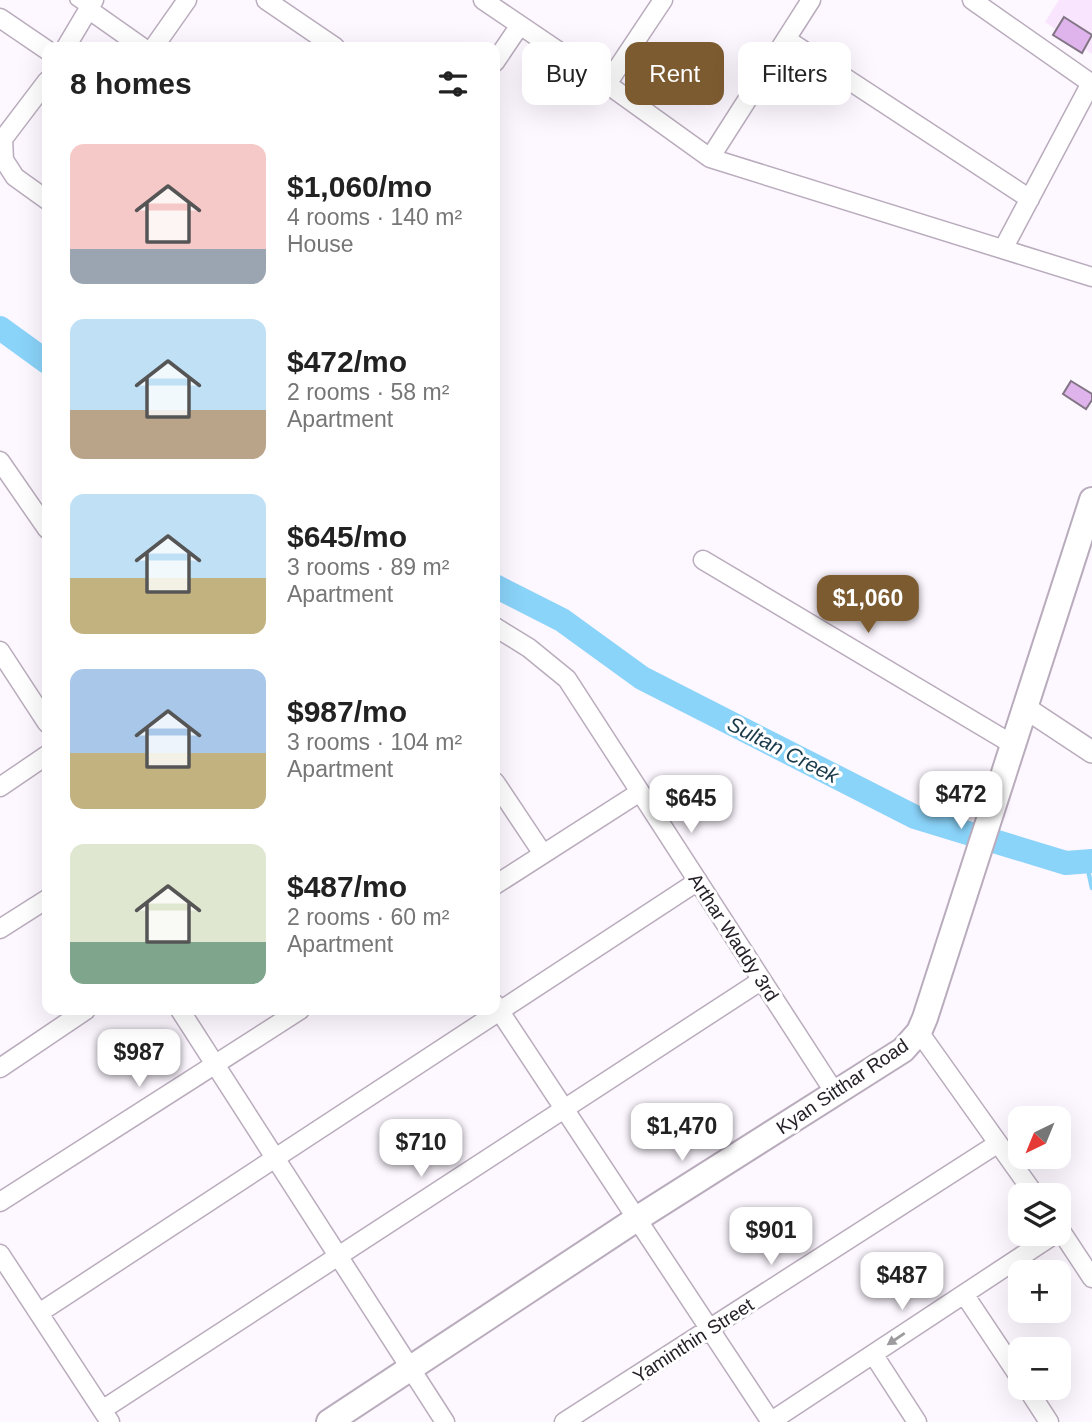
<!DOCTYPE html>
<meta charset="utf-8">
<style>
body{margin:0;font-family:Helvetica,sans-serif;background:#f6f6f6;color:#222;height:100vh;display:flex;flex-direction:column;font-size:26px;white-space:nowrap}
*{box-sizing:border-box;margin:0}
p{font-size:23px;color:#767676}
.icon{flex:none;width:38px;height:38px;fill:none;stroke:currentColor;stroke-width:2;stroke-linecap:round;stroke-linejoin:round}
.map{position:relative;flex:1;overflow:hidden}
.panel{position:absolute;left:42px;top:42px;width:458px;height:973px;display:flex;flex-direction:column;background:#fff;border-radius:14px;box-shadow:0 7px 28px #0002}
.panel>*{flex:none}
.guide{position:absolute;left:522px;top:42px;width:466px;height:63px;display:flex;gap:14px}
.needle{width:46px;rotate:223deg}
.controls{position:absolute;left:1008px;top:1106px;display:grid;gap:14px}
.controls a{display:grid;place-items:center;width:63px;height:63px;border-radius:14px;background:#fff;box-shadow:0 7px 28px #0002;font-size:35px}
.price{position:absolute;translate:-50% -60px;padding:0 16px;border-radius:14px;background:#fff;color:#222;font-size:23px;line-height:46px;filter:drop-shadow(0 2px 4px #0008)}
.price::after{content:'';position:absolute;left:50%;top:42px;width:21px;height:16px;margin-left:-10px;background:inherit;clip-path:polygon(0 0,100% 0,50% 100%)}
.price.selected{background:#7c5b31;color:#fff}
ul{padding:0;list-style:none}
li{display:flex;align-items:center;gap:21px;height:175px;padding:0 28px}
li span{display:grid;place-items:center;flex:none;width:196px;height:140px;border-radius:14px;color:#555}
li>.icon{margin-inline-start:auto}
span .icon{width:84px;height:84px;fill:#fffc;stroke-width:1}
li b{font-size:30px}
h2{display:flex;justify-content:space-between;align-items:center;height:84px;padding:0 28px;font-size:30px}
.pill{padding:0 24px;border-radius:14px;background:#fff;box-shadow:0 7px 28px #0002;font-size:24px;line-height:63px}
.pill.selected{background:#7c5b31;color:#fff}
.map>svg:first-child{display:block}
</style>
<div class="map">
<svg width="1092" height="1422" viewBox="0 0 1092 1422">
<rect width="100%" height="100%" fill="#fdf7ff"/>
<!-- built -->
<path fill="#f9e6fe" d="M1059 0H1092V54L1045 22Z"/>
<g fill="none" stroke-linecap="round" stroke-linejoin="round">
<!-- stream -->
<path stroke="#8ad3f9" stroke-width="4.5" d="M1086 861 1092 888"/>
<!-- river -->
<path stroke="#8ad3f9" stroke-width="24" d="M0 328 47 362
M495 586 562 620 642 678 915 817 1066 863 1092 861"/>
</g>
<!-- building -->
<path fill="#dfb3eb" stroke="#827585" stroke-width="2" d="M1064 17 1092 35 1082 53 1053 35Z
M1071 381 1092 394V400L1086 409 1063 394Z"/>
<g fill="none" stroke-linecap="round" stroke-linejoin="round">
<!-- service casing -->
<g stroke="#b9acbd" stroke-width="12">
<path id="service" d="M75 0 88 9"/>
</g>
<!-- minor casing -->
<g stroke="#b9acbd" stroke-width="21">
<path id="minor" d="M266 0 335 47
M483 0 607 84 710 158 1092 277
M972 0 1092 84
M88 9 142 47
M0 18 47 50
M786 39 1030 199
M66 47 94 0
M154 47 187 0
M495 62 520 25
M47 81 3 139 4 160 15 177 47 200
M607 84 663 0
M710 158 811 0
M1003 249 1091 83
M0 461 47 529
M703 560 1012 744
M495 627 529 648 567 679 835 1093
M0 651 47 723
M495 782 543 854
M0 787 47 755
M495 885 640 792
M0 929 47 899
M495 1004 771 1422
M180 1010 445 1422
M919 1032 1035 1195
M0 1068 86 1010
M0 1202 300 1010
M1059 1228 1092 1278
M0 1254 110 1422
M964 1294 1020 1378
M39 1313 698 881
M873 1354 917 1422
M1027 1388 1049 1422
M102 1410 762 980
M564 1422 997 1144
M770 1422 1055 1234"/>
</g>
<!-- tertiary casing -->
<g stroke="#b9acbd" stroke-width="24">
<path id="tertiary" d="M1024 707 1092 752"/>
</g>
<!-- secondary casing -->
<g stroke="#b9acbd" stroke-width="28">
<path id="secondary" d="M329 1422 638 1218 903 1050 919 1032 925 1018 1092 500"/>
</g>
<!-- service -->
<use href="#service" stroke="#fff" stroke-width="9"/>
<!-- minor -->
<use href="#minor" stroke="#fff" stroke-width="18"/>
<!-- tertiary -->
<use href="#tertiary" stroke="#fff" stroke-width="21"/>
<!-- secondary -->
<use href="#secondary" stroke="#fff" stroke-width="24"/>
</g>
<!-- one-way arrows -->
<defs><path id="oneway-solid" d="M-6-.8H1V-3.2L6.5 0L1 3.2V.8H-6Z" transform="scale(1.75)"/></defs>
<use fill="#9d9b9e" href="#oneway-solid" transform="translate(896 1339) rotate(146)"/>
<g text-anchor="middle" stroke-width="6" stroke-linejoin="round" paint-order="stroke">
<!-- street labels -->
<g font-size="19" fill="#262128" stroke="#fff">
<text transform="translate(734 937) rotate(57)" y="7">Arthar Waddy 3rd</text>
<text transform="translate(842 1086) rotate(-34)" y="7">Kyan Sitthar Road</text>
<text transform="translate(693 1340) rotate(-33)" y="7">Yaminthin Street</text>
</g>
<!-- water labels -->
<g font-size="21" font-style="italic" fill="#193a4a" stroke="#fff">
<text transform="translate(783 750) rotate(27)" y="7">Sultan Creek</text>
</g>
</g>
</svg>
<div class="controls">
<a><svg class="needle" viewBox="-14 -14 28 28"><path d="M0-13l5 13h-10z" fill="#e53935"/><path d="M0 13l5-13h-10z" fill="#767676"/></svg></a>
<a><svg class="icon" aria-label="layers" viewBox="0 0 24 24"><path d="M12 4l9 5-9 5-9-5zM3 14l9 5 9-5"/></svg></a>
<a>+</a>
<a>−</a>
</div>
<b class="price selected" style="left:868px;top:635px">$1,060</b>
<b class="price" style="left:961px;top:831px">$472</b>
<b class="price" style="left:691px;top:835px">$645</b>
<b class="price" style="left:139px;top:1089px">$987</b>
<b class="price" style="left:682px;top:1163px">$1,470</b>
<b class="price" style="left:421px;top:1179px">$710</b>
<b class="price" style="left:771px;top:1267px">$901</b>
<b class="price" style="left:902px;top:1312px">$487</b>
<div class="guide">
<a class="pill">Buy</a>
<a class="pill selected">Rent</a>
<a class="pill">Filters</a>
</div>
<section class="panel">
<h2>8 homes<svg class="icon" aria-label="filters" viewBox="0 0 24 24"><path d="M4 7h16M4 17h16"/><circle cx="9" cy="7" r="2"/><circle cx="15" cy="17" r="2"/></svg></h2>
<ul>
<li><span style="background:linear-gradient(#f6c9c9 75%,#9aa5b1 0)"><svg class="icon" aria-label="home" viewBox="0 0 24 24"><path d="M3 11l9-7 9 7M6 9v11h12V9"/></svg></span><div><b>$1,060/mo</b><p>4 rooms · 140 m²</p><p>House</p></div></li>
<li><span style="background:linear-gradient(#bfe0f5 65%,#b9a48a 0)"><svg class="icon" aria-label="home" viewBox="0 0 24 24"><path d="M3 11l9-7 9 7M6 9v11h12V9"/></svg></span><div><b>$472/mo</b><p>2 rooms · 58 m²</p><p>Apartment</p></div></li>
<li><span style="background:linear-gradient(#bfe0f5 60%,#c2b280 0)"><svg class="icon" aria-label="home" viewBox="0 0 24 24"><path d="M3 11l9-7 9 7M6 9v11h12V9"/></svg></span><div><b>$645/mo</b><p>3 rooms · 89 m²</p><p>Apartment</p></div></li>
<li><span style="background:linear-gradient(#a9c7e8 60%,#c2b280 0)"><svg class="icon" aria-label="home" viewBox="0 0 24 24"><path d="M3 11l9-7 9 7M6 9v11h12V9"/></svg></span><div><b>$987/mo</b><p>3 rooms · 104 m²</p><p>Apartment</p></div></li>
<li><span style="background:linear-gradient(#dfe7d0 70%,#7fa58c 0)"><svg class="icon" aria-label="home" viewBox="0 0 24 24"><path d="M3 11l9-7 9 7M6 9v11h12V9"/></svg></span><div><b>$487/mo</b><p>2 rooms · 60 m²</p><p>Apartment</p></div></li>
</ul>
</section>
</div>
